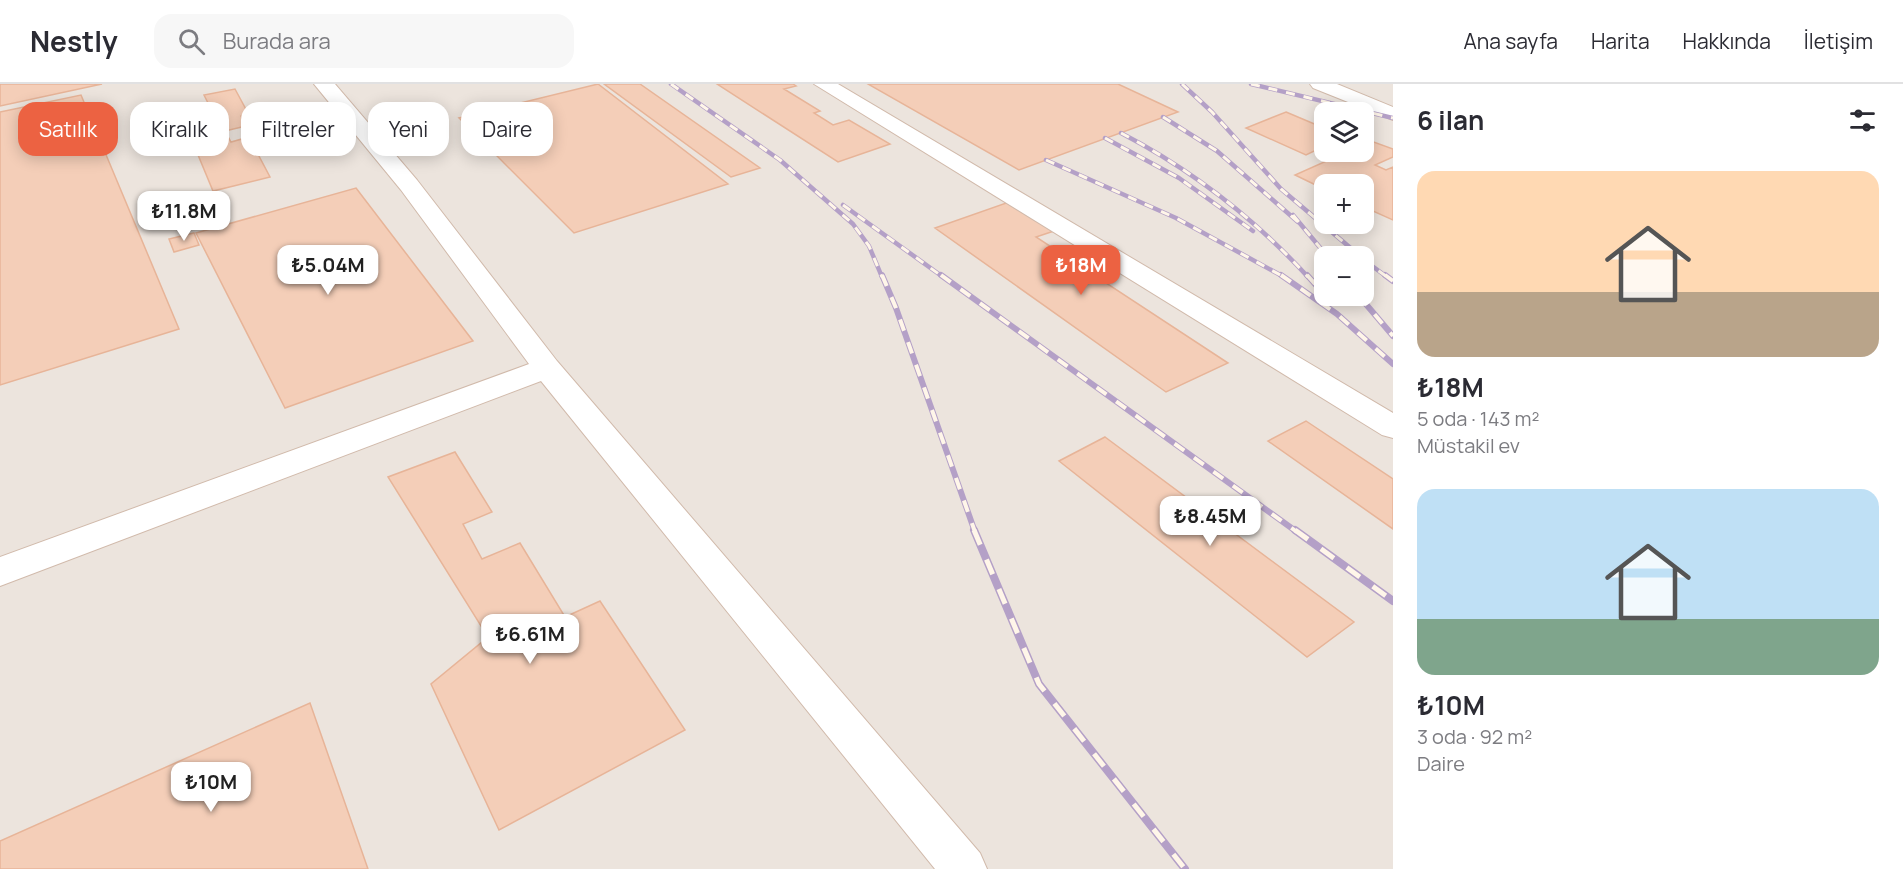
<!DOCTYPE html>
<html lang="tr">
<meta charset="utf-8">
<style>
body{margin:0;font-family:Manrope,sans-serif;background:#f7f7f7;color:#2b2b33;height:100vh;display:flex;flex-direction:column;font-size:22px;white-space:nowrap}
*{box-sizing:border-box;margin:0}
p{font-size:20px;color:#7c7c81}
.icon{flex:none;width:33px;height:33px;fill:none;stroke:currentColor;stroke-width:2;stroke-linecap:round;stroke-linejoin:round}
.map{position:relative;flex:1;overflow:hidden}
.side{display:flex;flex-direction:column;background:#fff;width:510px}
.side>*{flex:none}
.banner{position:absolute;left:18px;top:18px;width:570px;height:54px;display:flex;gap:12px}
.buttons{position:absolute;left:1314px;top:18px;display:grid;gap:12px}
.buttons a{display:grid;place-items:center;width:60px;height:60px;border-radius:12px;background:#fff;box-shadow:0 3px 15px #0003;font-size:30px}
.price{position:absolute;translate:-50% -51px;padding:0 14px;border-radius:12px;background:#fff;color:#222;font-size:20px;line-height:39px;filter:drop-shadow(0 2px 3px #0008)}
.price::after{content:'';position:absolute;left:50%;top:36px;width:18px;height:14px;margin-left:-9px;background:inherit;clip-path:polygon(0 0,100% 0,50% 100%)}
.price.on{background:#ec6242;color:#fff}
ul{padding:0;list-style:none}
li{display:grid;align-content:center;gap:12px;height:318px;padding:0 24px}
li span{display:grid;place-items:center;height:186px;border-radius:18px;color:#555}
li>.icon{margin-inline-start:auto}
span .icon{width:108px;height:108px;fill:#fffc;stroke-width:1}
li b{font-size:26px}
h2{display:flex;justify-content:space-between;align-items:center;height:72px;padding:0 24px;font-size:26px}
.chip{padding:0 21px;border-radius:18px;background:#fff;box-shadow:0 3px 15px #0003;font-size:21px;line-height:54px}
.chip.on{background:#ec6242;color:#fff}
header{display:flex;align-items:center;gap:36px;box-sizing:border-box;height:84px;padding:0 30px;background:#fff;border-bottom:2px solid #e1e1e2}
header strong{font-size:28px}
nav{display:flex;gap:33px;margin-inline-start:auto;font-size:21px}
.search{width:420px;height:54px;background:#f7f7f7;display:flex;align-items:center;gap:15px;box-sizing:border-box;padding:0 21px;border-radius:18px;color:#7c7c81;font-size:22px}
main{display:flex;flex:1;min-height:0}
.map>svg:first-child{display:block}
</style>
<header>
<strong>Nestly</strong>
<div class="search"><svg class="icon" aria-label="search" viewBox="0 0 24 24"><circle cx="10" cy="10" r="6"/><path d="M15 15l6 6"/></svg>Burada ara</div>
<nav><a>Ana sayfa</a><a>Harita</a><a>Hakkında</a><a>İletişim</a></nav>
</header>
<main>
<div class="map">
<svg width="1393" height="785" viewBox="0 0 1393 785">
<rect width="100%" height="100%" fill="#fdf2e2"/>
<!-- industrial -->
<path fill="#ece4dd" fill-rule="evenodd" d="M0 0H1393V785H0ZM1324 28H1364V68H1324ZM1324 100H1364V140H1324ZM1324 172H1364V212H1324Z"/>
<!-- building -->
<path fill="#f4ceb8" stroke="#e7b498" stroke-width="1.5" d="M0 0H102L0 22Z
M598 0 728 100 574 149 459 34Z
M604 0H640L760 84 731 93Z
M717 0H793L796 2 784 5 820 27 814 29 833 41 849 36 890 60 838 78Z
M868 0H1118L1178 28 1019 86Z
M235 5 249 31 241 32 246 42 225 47 231 58 249 53 270 93 213 107 179 25 208 19 204 11Z
M81 11 179 245 0 301V28Z
M1286 28 1324 44V68H1364V60L1371 57 1393 65V73L1375 81 1386 86 1393 83V136L1364 123V100H1324V105L1295 91 1331 75 1314 67 1306 71 1246 44Z
M356 104 473 257 285 324 196 149Z
M1009 118 1054 147 1036 153 1228 279 1166 308 935 144Z
M194 149 199 161 174 168 169 155Z
M1306 337 1393 395V445L1268 357Z
M1105 353 1354 538 1307 573 1059 377Z
M455 368 492 428 463 440 482 475 520 459 565 533 600 517 685 646 499 746 431 600 488 553 388 393Z
M310 619 368 785H0V757Z"/>
<g fill="none" stroke-linecap="round" stroke-linejoin="round">
<!-- minor casing -->
<g stroke="#d1baab" stroke-width="2">
<path id="minor" d="M314 0H335L417 96 557 277 980 769 987 785H935L541 297 0 502V473L529 280 401 106Z
M814 0H838L1393 329V354L1382 351Z
M1310 0H1337L1393 23V36L1313 4Z"/>
</g>
<!-- minor -->
<use href="#minor" fill="#fff" fill-rule="evenodd"/>
<!-- rail-far2 casing -->
<g stroke="#b4a0c7" stroke-width="4.5">
<path id="rail-far2" d="M671 0 780 76 853 140 869 162 882 193
M1182 0 1212 28 1281 105 1360 172
M1251 0 1393 34
M1163 33 1217 67 1298 138
M1121 49C1192 86 1254 134 1308 193
M1105 54 1179 94 1253 147
M1046 76 1176 134 1284 193
M843 121 943 193
M1293 131 1327 172
M1364 176 1387 193"/>
</g>
<!-- rail-far1 casing -->
<g stroke="#b4a0c7" stroke-width="6">
<path id="rail-far1" d="M882 191 896 224 975 448
M941 191 1297 448
M1281 191 1337 230 1393 280
M1307 191 1324 210
M1385 191 1393 197
M1359 212 1393 252"/>
</g>
<!-- rail casing -->
<g stroke="#b4a0c7" stroke-width="8">
<path id="rail" d="M974 446 1039 600 1185 785
M1295 446 1393 517"/>
</g>
<!-- rail-far2 -->
<use href="#rail-far2" stroke="#fff6e9" stroke-width="3" stroke-dasharray="9" stroke-linecap="butt"/>
<!-- rail-far1 -->
<use href="#rail-far1" stroke="#fff6e9" stroke-width="4" stroke-dasharray="12" stroke-linecap="butt"/>
<!-- rail -->
<use href="#rail" stroke="#fff6e9" stroke-width="5" stroke-dasharray="16" stroke-linecap="butt"/>
</g>
</svg>
<div class="buttons">
<a><svg class="icon" aria-label="layers" viewBox="0 0 24 24"><path d="M12 4l9 5-9 5-9-5zM3 14l9 5 9-5"/></svg></a>
<a>+</a>
<a>−</a>
</div>
<b class="price" style="left:184px;top:158px">₺11.8M</b>
<b class="price" style="left:328px;top:212px">₺5.04M</b>
<b class="price on" style="left:1081px;top:212px">₺18M</b>
<b class="price" style="left:1210px;top:463px">₺8.45M</b>
<b class="price" style="left:530px;top:581px">₺6.61M</b>
<b class="price" style="left:211px;top:729px">₺10M</b>
<div class="banner">
<a class="chip on">Satılık</a>
<a class="chip">Kiralık</a>
<a class="chip">Filtreler</a>
<a class="chip">Yeni</a>
<a class="chip">Daire</a>
</div>
</div>
<section class="side">
<h2>6 ilan<svg class="icon" aria-label="filters" viewBox="0 0 24 24"><path d="M4 7h16M4 17h16"/><circle cx="9" cy="7" r="2"/><circle cx="15" cy="17" r="2"/></svg></h2>
<ul>
<li><span style="background:linear-gradient(#ffd9b3 65%,#b9a48a 0)"><svg class="icon" aria-label="home" viewBox="0 0 24 24"><path d="M3 11l9-7 9 7M6 9v11h12V9"/></svg></span><div><b>₺18M</b><p>5 oda · 143 m²</p><p>Müstakil ev</p></div></li>
<li><span style="background:linear-gradient(#bfe0f5 70%,#7fa58c 0)"><svg class="icon" aria-label="home" viewBox="0 0 24 24"><path d="M3 11l9-7 9 7M6 9v11h12V9"/></svg></span><div><b>₺10M</b><p>3 oda · 92 m²</p><p>Daire</p></div></li>
</ul>
</section>
</main>
